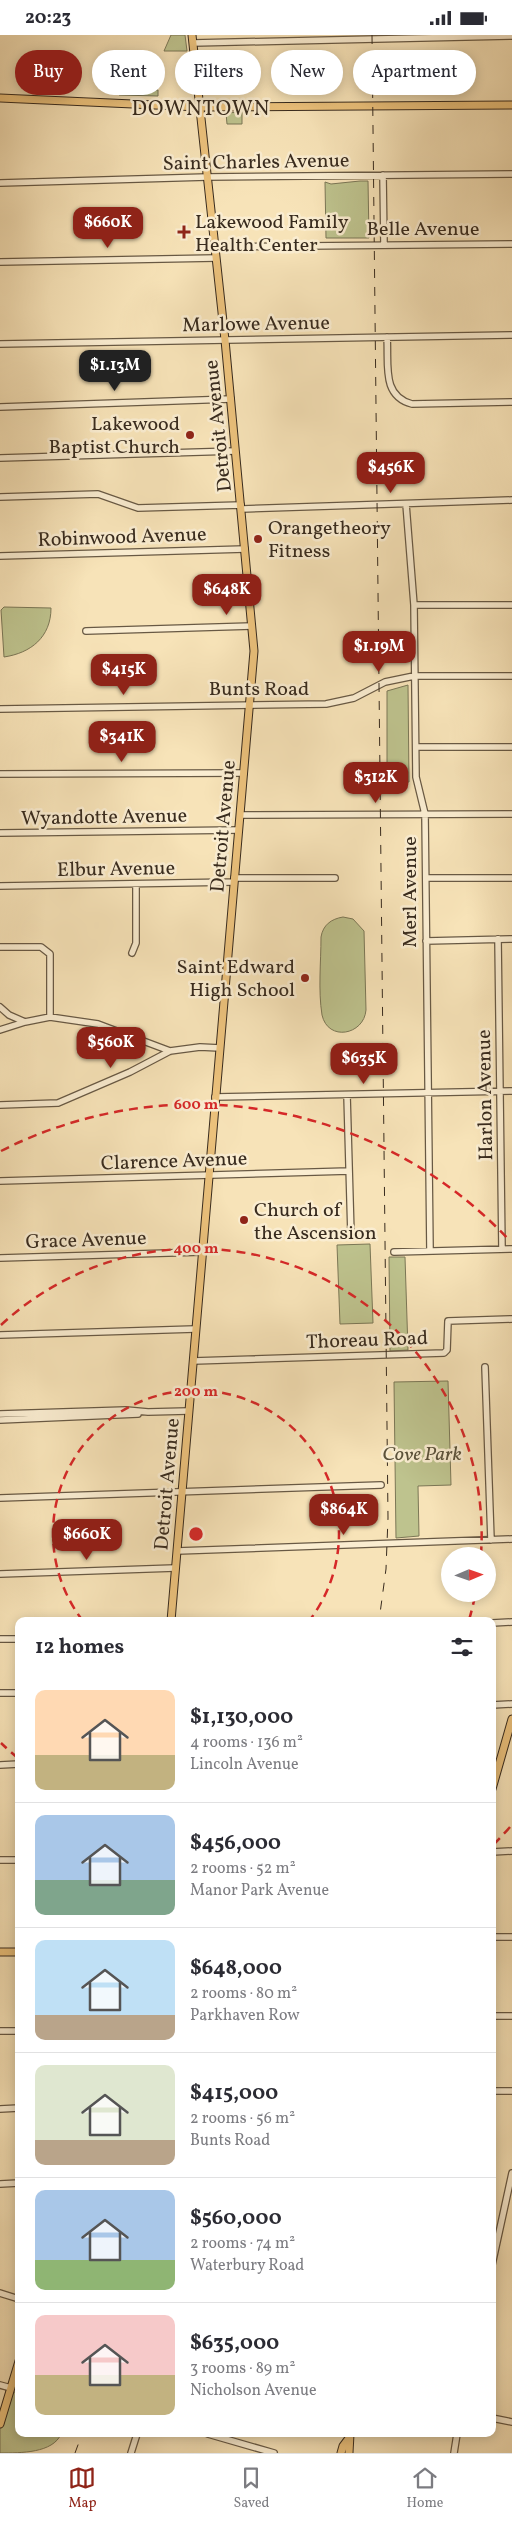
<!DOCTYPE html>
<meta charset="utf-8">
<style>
body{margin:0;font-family:Vollkorn,serif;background:#f2f2f3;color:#2b2b33;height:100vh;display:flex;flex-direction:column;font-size:19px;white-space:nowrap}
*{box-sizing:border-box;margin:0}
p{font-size:16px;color:#7c7c81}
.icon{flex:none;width:28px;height:28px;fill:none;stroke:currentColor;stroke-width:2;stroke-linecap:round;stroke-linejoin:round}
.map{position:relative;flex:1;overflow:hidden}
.drawer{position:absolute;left:15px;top:1582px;width:481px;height:820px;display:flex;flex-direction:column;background:#fff;border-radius:10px;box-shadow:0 2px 12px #0003}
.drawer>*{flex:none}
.top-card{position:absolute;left:15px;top:15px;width:482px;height:45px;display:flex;gap:10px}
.needle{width:32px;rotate:88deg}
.controls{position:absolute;left:441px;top:1512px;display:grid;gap:10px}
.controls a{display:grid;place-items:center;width:55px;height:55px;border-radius:50%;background:#fff;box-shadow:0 2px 12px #0003;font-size:25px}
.price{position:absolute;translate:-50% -42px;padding:0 11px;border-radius:10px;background:#8f2418;color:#fff;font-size:16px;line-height:32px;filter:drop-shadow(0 1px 2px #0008)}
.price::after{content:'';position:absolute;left:50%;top:30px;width:15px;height:11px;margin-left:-8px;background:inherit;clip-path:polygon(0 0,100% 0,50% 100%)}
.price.selected{background:#222;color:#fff}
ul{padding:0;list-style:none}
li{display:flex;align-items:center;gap:15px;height:125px;padding:0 20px}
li+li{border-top:1px solid #e1e1e2}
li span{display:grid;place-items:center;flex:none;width:140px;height:100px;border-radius:10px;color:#555}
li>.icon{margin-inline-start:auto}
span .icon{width:60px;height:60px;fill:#fffc;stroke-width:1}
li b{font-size:21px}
h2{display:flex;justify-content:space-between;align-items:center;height:60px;padding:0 20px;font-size:21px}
.tag{padding:0 18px;border-radius:22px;background:#fff;box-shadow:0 2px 12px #0003;font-size:18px;line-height:45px}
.tag.selected{background:#8f2418;color:#fff}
.status{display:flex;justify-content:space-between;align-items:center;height:35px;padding:0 25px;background:#fff;direction:ltr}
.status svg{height:14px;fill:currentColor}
.tab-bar{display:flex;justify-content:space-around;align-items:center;height:70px;border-top:1px solid #e1e1e2;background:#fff;font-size:14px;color:#7c7c81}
.tab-bar a{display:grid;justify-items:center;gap:2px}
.tab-bar .selected{color:#8f2418}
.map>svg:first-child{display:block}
</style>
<div class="status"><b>20:23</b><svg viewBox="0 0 49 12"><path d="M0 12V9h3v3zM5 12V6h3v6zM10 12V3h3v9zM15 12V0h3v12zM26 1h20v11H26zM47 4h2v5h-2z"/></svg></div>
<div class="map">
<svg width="512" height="2418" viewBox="0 0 512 2418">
<rect width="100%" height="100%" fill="#f7e3b8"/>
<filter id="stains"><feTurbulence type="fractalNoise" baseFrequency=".004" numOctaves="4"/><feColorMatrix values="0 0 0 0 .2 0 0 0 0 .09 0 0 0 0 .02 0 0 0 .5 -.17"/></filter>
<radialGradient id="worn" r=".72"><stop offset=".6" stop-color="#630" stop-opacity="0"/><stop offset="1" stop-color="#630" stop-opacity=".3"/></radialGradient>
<!-- green -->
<path fill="#bec38e" stroke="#7b7756" d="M171 0H185L187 16H164Z
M158 55V61L119 60V56Z
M242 77V89H227L226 78Z
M360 146H368L369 203H326L325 147 331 149Z
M4 572 51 573C51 602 31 618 4 622L1 575Z
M408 650 409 747 387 748V656Z
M343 882 353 884 364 896 366 975C364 1000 328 1007 322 980 318 955 321 927 321 902 323 890 331 884 343 882Z
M370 1209 373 1288 340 1289 337 1210Z
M389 1222H405L408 1315 390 1316Z
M448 1346 451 1450 418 1451 419 1501 396 1503 394 1347Z
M10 2356 19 2358V2399H61C53 2418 21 2418 0 2418V2389Z"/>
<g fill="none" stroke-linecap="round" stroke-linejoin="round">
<!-- minor casing -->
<g stroke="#685944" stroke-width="8">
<path id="minor" d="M193 8 512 1
M383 140 384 210
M0 148 207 142 512 139
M215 212 512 209
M0 227 216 223
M387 302C389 329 381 361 412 369L512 367
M0 309 512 300
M0 372 231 364
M0 423 235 416
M0 462 98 459 138 473 241 470
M406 469 414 570 416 742 425 779 430 1216
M242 474 512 465
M0 521 245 514
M414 570H512
M86 596 252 591
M0 674 326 669 354 663 385 647 414 641H512
M416 712H512
M0 739 244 738
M240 780 512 779
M0 798 238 795
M234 843H335
M426 843H512
M0 851 233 847
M498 904 502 1214
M426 906 512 904
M0 912H41L50 919V982
M132 918 136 908V849
M0 972 9 980 25 987 50 982 98 989 170 1016
M0 995 25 987
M347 1060 351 1200
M215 1062 512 1056
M0 1070 58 1068 130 1037 170 1016 200 1012 220 1013
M0 1146 349 1136
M394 1217 512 1214
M0 1223 202 1217
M0 1300 195 1294
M193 1326 444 1318 447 1315 448 1286 512 1284
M485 1332 491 1505
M0 1379 126 1375 148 1377 188 1376
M0 1385 138 1379
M0 1463 381 1450
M177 1516 512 1504
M0 1539 175 1533
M492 1588 512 1587
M0 1604H19
M0 1658H19
M492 1670 512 1669
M0 1730 19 1729
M492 1817 512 1816
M0 1825H19
M492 1902H512
M492 1981H512
M0 1996H19
M492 2056H512
M0 2074 19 2073
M0 2149 19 2148
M492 2230 512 2138
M0 2258 19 2264
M0 2350 11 2353
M492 2383 512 2387
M208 2399 274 2418
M131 2418 137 2399
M454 2418 457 2399"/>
</g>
<!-- major casing -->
<g stroke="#382b1e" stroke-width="9">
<path id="major" d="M0 63 199 72 512 70
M171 1586 254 616 225 305 192 0
M492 1754 512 1684
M0 1917H19
M0 2389 19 2326
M341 2418 343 2411 349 2403
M349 2418 350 2399"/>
</g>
<!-- minor -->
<use href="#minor" stroke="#faedd1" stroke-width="5.5"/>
<!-- major -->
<use href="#major" stroke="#ecc27c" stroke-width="7"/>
<!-- rail -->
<path stroke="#382b1e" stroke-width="1" stroke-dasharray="9 9" stroke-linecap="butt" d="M372 0 388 1483 386 1534 379 1586
M75 2418 82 2399"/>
</g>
<!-- distance rings -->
<g fill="none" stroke="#d62828" stroke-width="2.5" stroke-dasharray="9 6">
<path d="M83 1586A143 143 0 1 1 309 1586"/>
<path d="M475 1561A286 286 0 0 1 469 1585M18 1723A286 286 0 0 1 1 1708M1 1290A286 286 0 0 1 481 1519"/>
<path d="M510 1792A430 430 0 0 1 495 1808M1 1116A430 430 0 0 1 510 1206"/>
</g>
<!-- markers -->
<g fill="#8f2418" stroke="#faedd1" stroke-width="2">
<path d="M181.5 189.5h5v5h5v5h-5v5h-5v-5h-5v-5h5z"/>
<circle cx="190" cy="400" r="5"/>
<circle cx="258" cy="504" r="5"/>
<circle cx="305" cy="943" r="5"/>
<circle cx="244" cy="1185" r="5"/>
</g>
<g text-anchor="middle" stroke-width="5" stroke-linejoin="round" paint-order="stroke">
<!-- street labels -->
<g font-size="20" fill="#382b1e" stroke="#faedd1">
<text transform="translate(256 126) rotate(-1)" y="7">Saint Charles Avenue</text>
<text x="423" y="200">Belle Avenue</text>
<text transform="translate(256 288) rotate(-1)" y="7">Marlowe Avenue</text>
<text transform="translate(217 391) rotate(-96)" y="7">Detroit Avenue</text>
<text transform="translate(122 501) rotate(-2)" y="7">Robinwood Avenue</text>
<text x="259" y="660">Bunts Road</text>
<text transform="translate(104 781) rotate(-1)" y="7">Wyandotte Avenue</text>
<text transform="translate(222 791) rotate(-85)" y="7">Detroit Avenue</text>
<text transform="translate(116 833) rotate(-1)" y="7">Elbur Avenue</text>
<text transform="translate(409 857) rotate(-90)" y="7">Merl Avenue</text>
<text transform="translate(484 1060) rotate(-91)" y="7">Harlon Avenue</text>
<text transform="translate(174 1125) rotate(-2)" y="7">Clarence Avenue</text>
<text transform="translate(86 1204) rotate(-2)" y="7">Grace Avenue</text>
<text transform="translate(367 1304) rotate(-2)" y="7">Thoreau Road</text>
<text transform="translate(166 1449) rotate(-85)" y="7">Detroit Avenue</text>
</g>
<!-- poi labels -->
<g font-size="20" fill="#382b1e" stroke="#faedd1" text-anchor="start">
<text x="195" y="193">Lakewood Family<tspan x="195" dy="23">Health Center</tspan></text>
<text x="180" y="395" text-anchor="end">Lakewood<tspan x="180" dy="23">Baptist Church</tspan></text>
<text x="268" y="499">Orangetheory<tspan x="268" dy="23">Fitness</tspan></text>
<text x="295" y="938" text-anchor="end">Saint Edward<tspan x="295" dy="23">High School</tspan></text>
<text x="254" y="1181">Church of<tspan x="254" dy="23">the Ascension</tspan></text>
</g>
<!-- park labels -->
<g font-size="20" font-style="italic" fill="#5a513a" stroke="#faedd1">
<text x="422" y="1425">Cove Park</text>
</g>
<!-- neighbourhood labels -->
<g font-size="21" letter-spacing="1" fill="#382b1e" stroke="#faedd1">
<text x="201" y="80">DOWNTOWN</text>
</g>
</g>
<circle cx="196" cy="1499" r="8" fill="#d62828" stroke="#faedd1" stroke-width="2.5"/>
<g font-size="15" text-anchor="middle" font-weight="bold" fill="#d62828" stroke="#faedd1" stroke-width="5" stroke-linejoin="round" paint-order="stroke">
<text x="196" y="1074">600 m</text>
<text x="196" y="1218">400 m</text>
<text x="196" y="1361">200 m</text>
</g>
<rect width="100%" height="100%" filter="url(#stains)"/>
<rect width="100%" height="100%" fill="url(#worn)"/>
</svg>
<div class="controls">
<a><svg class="needle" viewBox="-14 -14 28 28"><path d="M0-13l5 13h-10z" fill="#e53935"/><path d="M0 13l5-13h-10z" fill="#7c7c81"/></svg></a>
</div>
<b class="price" style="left:108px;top:214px">$660K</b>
<b class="price selected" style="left:115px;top:357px">$1.13M</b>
<b class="price" style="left:391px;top:459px">$456K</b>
<b class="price" style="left:227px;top:581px">$648K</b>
<b class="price" style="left:379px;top:638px">$1.19M</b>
<b class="price" style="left:124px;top:661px">$415K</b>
<b class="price" style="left:122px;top:728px">$341K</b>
<b class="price" style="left:376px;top:769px">$312K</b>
<b class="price" style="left:111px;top:1034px">$560K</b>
<b class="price" style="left:364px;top:1050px">$635K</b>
<b class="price" style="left:344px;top:1501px">$864K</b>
<b class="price" style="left:87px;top:1526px">$660K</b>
<div class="top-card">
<a class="tag selected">Buy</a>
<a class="tag">Rent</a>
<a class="tag">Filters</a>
<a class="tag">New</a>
<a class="tag">Apartment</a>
</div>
<section class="drawer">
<h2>12 homes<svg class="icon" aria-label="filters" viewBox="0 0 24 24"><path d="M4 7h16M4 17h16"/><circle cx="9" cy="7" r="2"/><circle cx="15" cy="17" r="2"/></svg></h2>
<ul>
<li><span style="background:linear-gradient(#ffd9b3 65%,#c2b280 0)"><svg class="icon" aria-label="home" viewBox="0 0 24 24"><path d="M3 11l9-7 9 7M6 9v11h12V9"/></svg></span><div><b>$1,130,000</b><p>4 rooms · 136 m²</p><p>Lincoln Avenue</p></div></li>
<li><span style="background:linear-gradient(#a9c7e8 65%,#7fa58c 0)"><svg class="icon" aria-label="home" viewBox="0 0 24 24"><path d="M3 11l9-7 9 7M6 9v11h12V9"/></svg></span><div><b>$456,000</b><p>2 rooms · 52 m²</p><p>Manor Park Avenue</p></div></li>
<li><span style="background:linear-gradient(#bfe0f5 75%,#b9a48a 0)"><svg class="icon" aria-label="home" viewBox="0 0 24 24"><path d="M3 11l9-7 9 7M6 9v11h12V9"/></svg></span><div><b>$648,000</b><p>2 rooms · 80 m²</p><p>Parkhaven Row</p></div></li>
<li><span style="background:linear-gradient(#dfe7d0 75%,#b9a48a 0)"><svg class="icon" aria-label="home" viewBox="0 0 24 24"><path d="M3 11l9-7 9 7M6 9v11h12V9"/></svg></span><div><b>$415,000</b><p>2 rooms · 56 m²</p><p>Bunts Road</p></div></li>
<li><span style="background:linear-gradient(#a9c7e8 70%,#8fb573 0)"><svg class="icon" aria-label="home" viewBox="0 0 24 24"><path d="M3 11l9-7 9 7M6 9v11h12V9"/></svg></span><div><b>$560,000</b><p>2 rooms · 74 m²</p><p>Waterbury Road</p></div></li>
<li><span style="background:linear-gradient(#f6c9c9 60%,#c2b280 0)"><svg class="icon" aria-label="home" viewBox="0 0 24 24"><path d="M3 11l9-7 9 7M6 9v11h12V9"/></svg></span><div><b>$635,000</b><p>3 rooms · 89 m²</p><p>Nicholson Avenue</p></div></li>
</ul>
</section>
</div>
<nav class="tab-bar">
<a class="selected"><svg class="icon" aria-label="map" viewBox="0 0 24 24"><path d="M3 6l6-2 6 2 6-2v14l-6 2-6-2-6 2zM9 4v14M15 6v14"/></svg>Map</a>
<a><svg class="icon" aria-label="saved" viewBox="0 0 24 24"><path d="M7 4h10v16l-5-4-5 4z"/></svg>Saved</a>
<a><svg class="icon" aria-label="home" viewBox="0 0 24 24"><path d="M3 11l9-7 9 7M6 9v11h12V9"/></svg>Home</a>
</nav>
